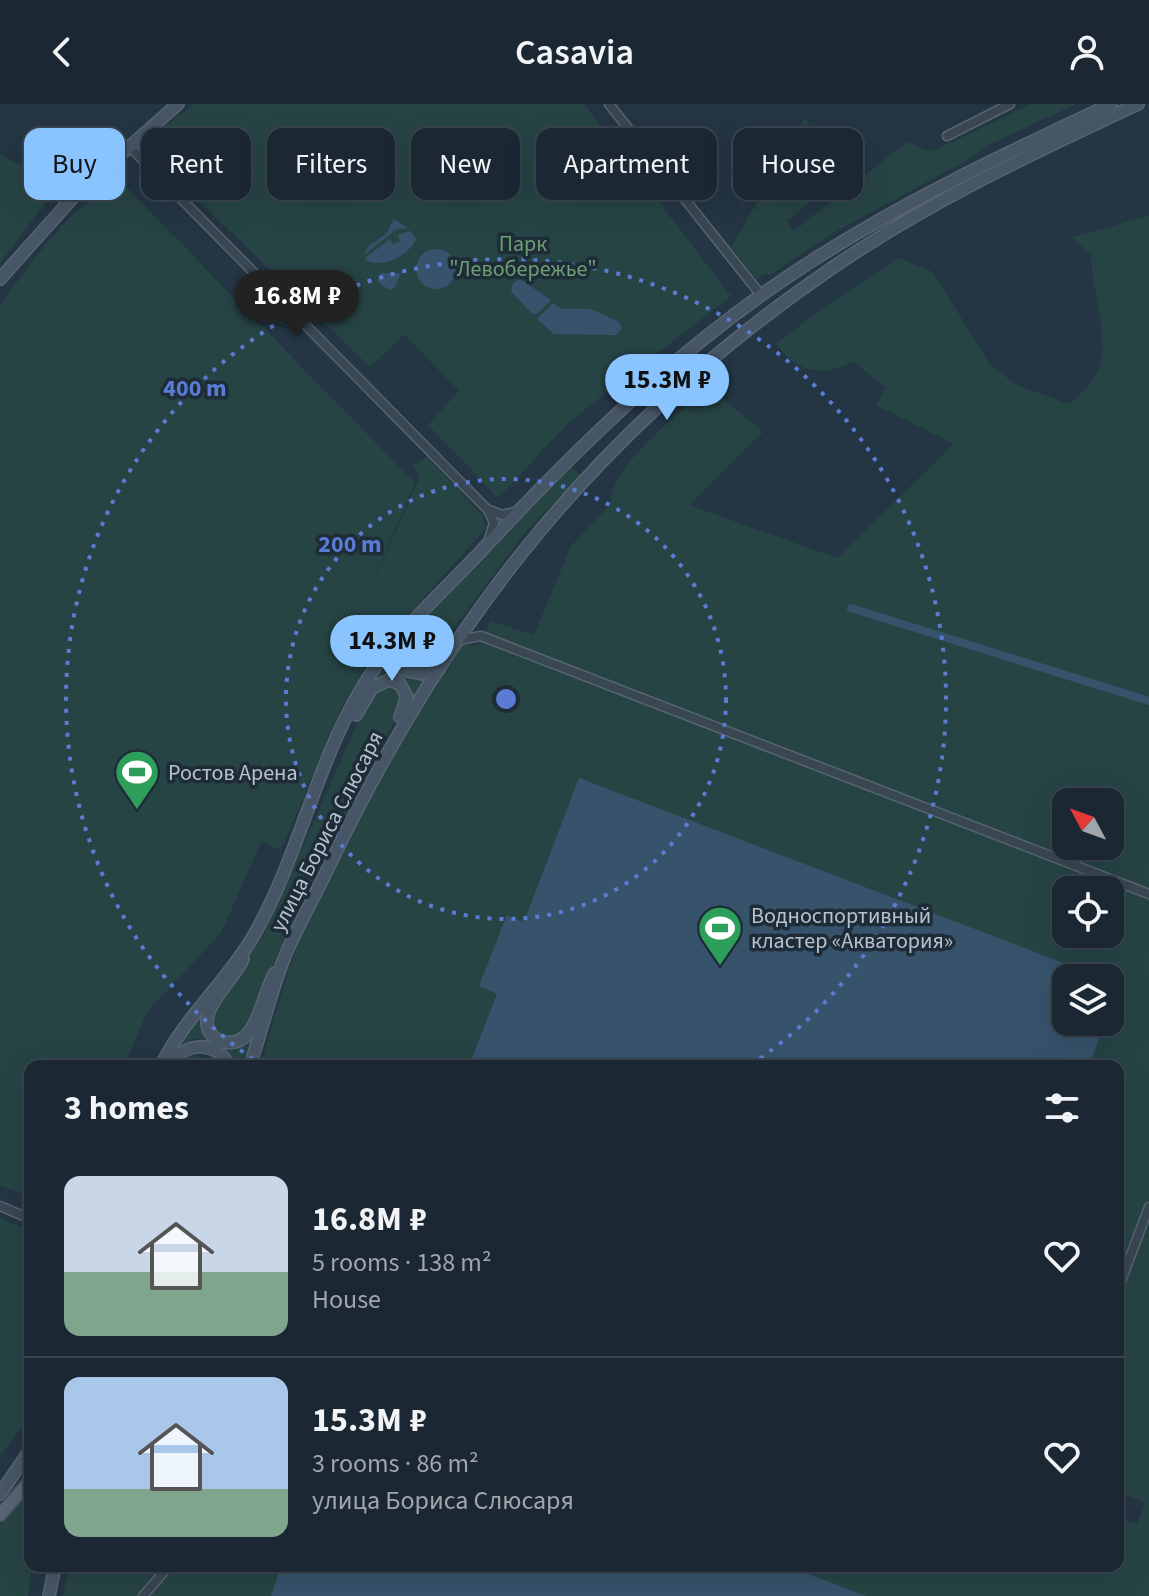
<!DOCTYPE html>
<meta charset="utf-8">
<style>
body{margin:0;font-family:"Source Sans 3",sans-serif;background:#24303b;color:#f1f3f6;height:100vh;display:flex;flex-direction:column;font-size:30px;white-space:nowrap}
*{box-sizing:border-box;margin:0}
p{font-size:26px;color:#a0a6ac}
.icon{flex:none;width:44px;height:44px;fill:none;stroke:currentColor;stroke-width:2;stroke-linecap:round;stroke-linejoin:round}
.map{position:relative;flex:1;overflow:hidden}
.details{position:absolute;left:24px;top:956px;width:1100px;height:512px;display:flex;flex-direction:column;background:#1b2833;border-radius:16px;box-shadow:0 8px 32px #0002,0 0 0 2px #39444e}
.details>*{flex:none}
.guide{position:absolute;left:24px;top:24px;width:1102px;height:72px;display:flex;gap:16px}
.needle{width:52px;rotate:311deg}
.tools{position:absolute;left:1052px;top:684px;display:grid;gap:16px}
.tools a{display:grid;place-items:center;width:72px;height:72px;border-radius:16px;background:#1b2833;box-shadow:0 8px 32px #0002,0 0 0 2px #39444e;font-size:40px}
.price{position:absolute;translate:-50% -68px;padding:0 18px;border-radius:28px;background:#89c4ff;color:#111;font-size:26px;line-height:52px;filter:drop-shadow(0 2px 4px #0008)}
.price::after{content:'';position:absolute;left:50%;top:48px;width:24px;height:18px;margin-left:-12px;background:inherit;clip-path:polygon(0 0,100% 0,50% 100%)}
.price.selected{background:#222;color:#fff}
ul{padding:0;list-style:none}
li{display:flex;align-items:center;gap:24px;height:200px;padding:0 40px}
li+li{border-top:2px solid #39444e}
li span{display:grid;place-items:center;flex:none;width:224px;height:160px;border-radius:16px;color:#555}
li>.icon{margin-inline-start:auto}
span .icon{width:96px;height:96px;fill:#fffc;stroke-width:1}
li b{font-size:34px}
h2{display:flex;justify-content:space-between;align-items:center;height:96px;padding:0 40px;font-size:34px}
.pill{padding:0 28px;border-radius:16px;background:#1b2833;box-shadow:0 8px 32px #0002,0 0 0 2px #39444e;font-size:28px;line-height:72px}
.pill.selected{background:#89c4ff;color:#111}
header{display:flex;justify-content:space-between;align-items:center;height:104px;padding:0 40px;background:#1b2833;font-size:36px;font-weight:600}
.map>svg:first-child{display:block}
</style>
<header><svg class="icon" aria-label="back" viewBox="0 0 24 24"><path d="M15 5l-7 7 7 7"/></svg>Casavia<svg class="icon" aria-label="person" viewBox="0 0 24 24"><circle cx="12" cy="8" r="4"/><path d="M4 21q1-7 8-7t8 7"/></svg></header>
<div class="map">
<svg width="1149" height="1492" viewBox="0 0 1149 1492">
<rect width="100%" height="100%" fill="#243544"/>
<!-- green -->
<path fill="#274445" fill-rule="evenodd" d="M194 0H584L731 192 568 319 498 394 428 321 459 287 404 230 370 263 196 94V98L151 47 153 32Z
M1031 0H1076L990 40 968 56 838 126 770 171 765 169 757 176 731 144 805 13 810 21 801 22 799 33 835 78 787 117 794 127 907 38 931 48Z
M0 50 57 83 0 159Z
M127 84 415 379 357 516 420 372 412 362 427 353 482 411 486 424 370 554 340 607 281 746 261 738 221 829 147 908 124 962H30V1093L0 1081V201C29 163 60 114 102 88 108 84 119 85 127 84Z
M1149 112V1492H63L69 1462H1118V1412L1137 1421 1145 1398 1118 1389V962H260C272 925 281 887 294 851 336 742 400 639 463 541H479L491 517 534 531 571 442 611 400C608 364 682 306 709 283L763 328 689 401 837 454 954 340 876 301 886 284 853 257C823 274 797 269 776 240L823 204 899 154 933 168 990 261 1017 281 1069 300C1080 291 1096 277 1100 262 1109 231 1091 183 1091 151L1072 133ZM1066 698H1110V742H1066ZM1066 786H1110V830H1066ZM1066 874H1110V918H1066Z
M569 361 581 371 527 426 431 555 420 561 410 560 404 552 408 534Z
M391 551 402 571 427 575 414 595 402 576 375 574Z
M386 580 401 586 402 604C360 681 320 759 283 838 268 868 262 907 242 933L224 936 211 925 212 906 265 828 360 613 373 588Z
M200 908 204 922 214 936 193 935 179 941Z
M251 936 243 962H238L222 940Z
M192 951 212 955 221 962H175Z
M0 1114 30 1127V1312L0 1352Z
M30 1385 32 1462 28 1492H0V1421Z"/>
<!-- water -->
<path fill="#37536c" d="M394 115 408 124 395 126 364 151 368 143 387 129Z
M410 127 416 135C408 152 385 164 367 157L365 154 390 135 392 140 400 138 398 131Z
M416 165a20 20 0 1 1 40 0a20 20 0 1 1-40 0Z
M382 169H401L395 183 389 186 377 177Z
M520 175 551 196 537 210H532L511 187 513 179Z
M553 199 562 205H591L619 218 622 224 616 231H609L554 230 537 215Z
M579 674 1103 874H1066V918H1105L1089 962H469L497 890 479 882 507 811 524 818Z
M281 1462H788L866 1492H271Z"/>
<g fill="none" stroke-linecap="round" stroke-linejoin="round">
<!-- canal -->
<path stroke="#37536c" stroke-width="8" d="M851 504 1149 597"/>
<!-- street casing -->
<g stroke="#576570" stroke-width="11">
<path id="street" d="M609 0 761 191
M947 32 1010 0
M128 41 488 406 494 419 489 435
M489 406 502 411 518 407
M459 536 481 532 1149 790
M0 1102 30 1115
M1118 1185 1149 1103
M147 1462 163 1468
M143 1492 169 1462"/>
</g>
<!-- secondary casing -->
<g stroke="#576570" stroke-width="14">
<path id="secondary" d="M0 175 76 90 178 0
M409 531 399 549 403 566 422 570 436 556
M356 611 372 584 389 576 400 580 407 593 400 613
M243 855C233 879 185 915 219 937 258 949 260 893 275 869
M161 962C185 912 227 878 254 831 298 754 315 664 360 587 391 533 440 491 483 445 586 334 696 228 826 148 917 91 1014 46 1111 0
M169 962C185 937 215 936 230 962
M250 962C262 926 271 887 285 852 298 821 316 790 330 760 450 510 602 321 832 164 928 98 1033 49 1138 0
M0 1390 30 1346
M49 1492 55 1462"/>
</g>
<!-- primary casing -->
<g stroke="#43505c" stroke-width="15">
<path id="primary" d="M0 1411 30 1377"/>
</g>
<!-- street -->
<use href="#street" stroke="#394753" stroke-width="8"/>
<!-- secondary -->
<use href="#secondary" stroke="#475666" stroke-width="11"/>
<!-- primary -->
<use href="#primary" stroke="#576673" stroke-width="12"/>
</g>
<!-- distance rings -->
<g fill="none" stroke="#5a7cd4" stroke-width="4" stroke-dasharray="4 8">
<circle cx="506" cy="595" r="220"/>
<path d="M263 962A440 440 0 1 1 749 962"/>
</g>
<!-- icons -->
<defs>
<g id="stadium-pin" transform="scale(2.3)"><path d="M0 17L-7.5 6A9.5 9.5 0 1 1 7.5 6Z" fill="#2e9e5b" stroke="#1e2c38"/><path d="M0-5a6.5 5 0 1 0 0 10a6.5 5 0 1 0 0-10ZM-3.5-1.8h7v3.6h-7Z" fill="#fff"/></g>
</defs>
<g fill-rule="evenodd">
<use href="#stadium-pin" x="137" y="668"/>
<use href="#stadium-pin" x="720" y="824"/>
</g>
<g text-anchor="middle" stroke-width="7" stroke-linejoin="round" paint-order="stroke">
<!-- park labels -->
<g font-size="22" fill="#6ca072" stroke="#1e2c38">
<text x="523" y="147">Парк<tspan x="523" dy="25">"Левобережье"</tspan></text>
</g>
<!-- poi labels -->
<g font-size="22" fill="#b6c2cd" stroke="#1e2c38" text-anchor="start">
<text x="168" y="676">Ростов Арена</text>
<text x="751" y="819">Водноспортивный<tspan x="751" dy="25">кластер «Акватория»</tspan></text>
</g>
<!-- street labels -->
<g font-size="22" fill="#b6c2cd" stroke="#1e2c38">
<text transform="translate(326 727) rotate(-63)" y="8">улица Бориса Слюсаря</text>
</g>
</g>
<circle cx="506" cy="595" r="12" fill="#5a7cd4" stroke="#1e2c38" stroke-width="4"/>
<g font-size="24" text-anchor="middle" font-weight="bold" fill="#5a7cd4" stroke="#1e2c38" stroke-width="7" stroke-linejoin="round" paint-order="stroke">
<text x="195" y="292">400 m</text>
<text x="350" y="448">200 m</text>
</g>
</svg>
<div class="tools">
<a><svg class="needle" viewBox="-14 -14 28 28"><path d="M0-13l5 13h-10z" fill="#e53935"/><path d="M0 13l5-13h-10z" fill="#a0a6ac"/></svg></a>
<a><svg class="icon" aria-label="locate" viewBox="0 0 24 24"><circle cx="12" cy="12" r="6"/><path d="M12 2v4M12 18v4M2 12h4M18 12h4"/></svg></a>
<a><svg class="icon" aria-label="layers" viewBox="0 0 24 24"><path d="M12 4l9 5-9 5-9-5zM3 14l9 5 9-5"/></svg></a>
</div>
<b class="price selected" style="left:297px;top:234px">16.8M ₽</b>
<b class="price" style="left:667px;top:318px">15.3M ₽</b>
<b class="price" style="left:392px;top:579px">14.3M ₽</b>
<div class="guide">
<a class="pill selected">Buy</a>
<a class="pill">Rent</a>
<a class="pill">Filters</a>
<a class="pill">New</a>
<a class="pill">Apartment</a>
<a class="pill">House</a>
</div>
<section class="details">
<h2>3 homes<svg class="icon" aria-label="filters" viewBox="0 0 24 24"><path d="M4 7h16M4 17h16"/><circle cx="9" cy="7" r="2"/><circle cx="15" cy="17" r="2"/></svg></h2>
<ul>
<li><span style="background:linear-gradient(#c9d6e8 60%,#7fa58c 0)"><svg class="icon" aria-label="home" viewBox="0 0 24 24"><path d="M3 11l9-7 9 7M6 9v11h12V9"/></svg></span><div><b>16.8M ₽</b><p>5 rooms · 138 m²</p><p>House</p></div><svg class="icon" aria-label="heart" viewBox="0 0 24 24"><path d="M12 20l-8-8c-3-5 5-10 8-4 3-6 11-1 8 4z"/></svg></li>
<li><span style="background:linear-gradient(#a9c7e8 70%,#7fa58c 0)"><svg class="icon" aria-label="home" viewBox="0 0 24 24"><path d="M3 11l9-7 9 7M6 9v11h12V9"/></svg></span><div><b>15.3M ₽</b><p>3 rooms · 86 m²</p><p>улица Бориса Слюсаря</p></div><svg class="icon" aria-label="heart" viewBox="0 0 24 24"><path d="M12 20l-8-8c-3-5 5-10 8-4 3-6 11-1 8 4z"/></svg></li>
</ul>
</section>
</div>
